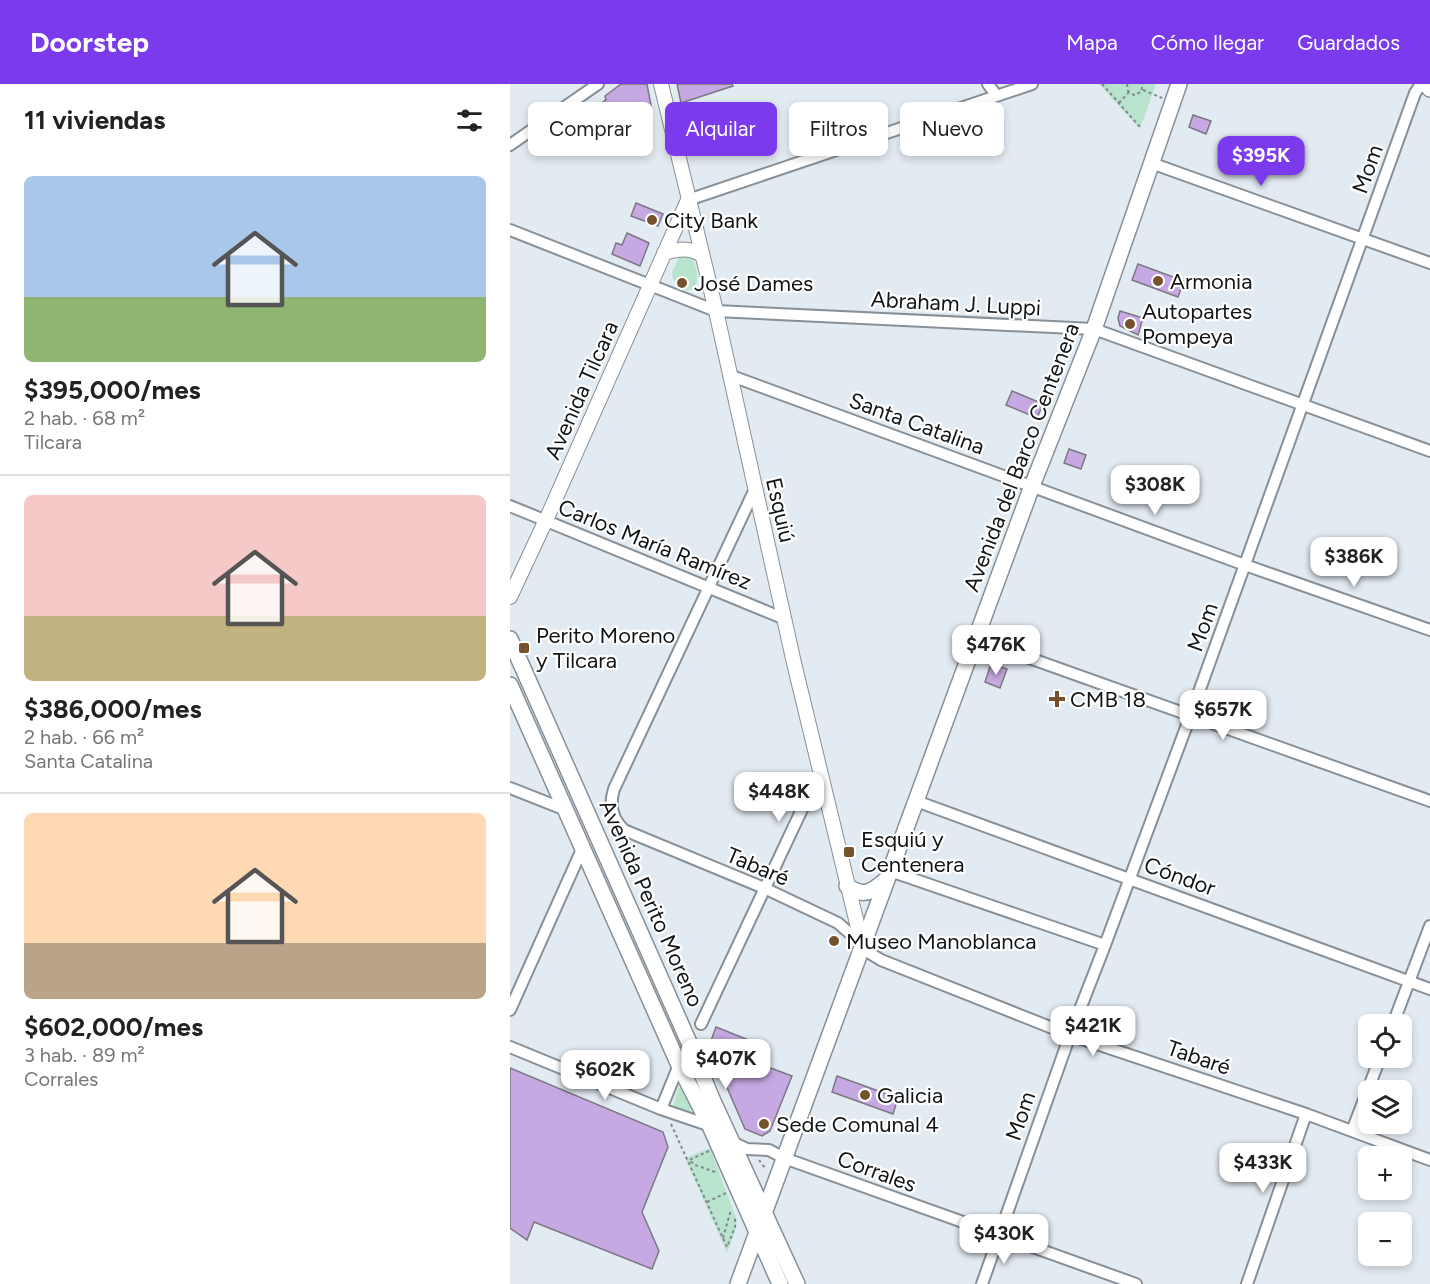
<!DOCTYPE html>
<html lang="es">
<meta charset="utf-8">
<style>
body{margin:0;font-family:Figtree,sans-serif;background:#f2f2f2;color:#222;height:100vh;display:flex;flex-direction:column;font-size:22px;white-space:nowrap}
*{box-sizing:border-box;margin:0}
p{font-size:20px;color:#767676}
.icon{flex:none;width:33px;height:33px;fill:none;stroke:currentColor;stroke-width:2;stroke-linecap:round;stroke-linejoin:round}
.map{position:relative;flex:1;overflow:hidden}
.sheet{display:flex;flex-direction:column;background:#fff;width:510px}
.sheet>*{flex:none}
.hud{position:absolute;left:18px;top:18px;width:570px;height:54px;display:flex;gap:12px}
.controls{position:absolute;left:848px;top:930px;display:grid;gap:12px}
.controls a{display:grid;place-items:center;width:54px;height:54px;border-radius:9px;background:#fff;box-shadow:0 3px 9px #0003;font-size:30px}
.price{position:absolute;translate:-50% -51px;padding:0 14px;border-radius:12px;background:#fff;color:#222;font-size:20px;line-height:39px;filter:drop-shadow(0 2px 3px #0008)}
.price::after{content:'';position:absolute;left:50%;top:36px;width:18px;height:14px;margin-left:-9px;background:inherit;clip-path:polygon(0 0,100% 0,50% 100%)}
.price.on{background:#7c3aed;color:#fff}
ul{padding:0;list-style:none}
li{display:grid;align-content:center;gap:12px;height:318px;padding:0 24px}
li+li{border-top:2px solid #e0e0e0}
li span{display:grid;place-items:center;height:186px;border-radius:9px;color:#555}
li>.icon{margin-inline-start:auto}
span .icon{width:108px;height:108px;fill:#fffc;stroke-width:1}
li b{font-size:26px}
h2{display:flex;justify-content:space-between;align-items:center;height:72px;padding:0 24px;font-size:26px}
.chip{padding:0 21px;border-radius:9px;background:#fff;box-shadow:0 3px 9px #0003;font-size:21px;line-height:54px}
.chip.on{background:#7c3aed;color:#fff}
header{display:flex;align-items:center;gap:36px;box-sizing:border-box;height:84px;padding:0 30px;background:#7c3aed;color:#fff}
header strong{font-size:28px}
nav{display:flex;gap:33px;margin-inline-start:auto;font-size:21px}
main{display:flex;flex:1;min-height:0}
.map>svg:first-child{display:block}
</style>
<header>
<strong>Doorstep</strong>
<nav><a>Mapa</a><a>Cómo llegar</a><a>Guardados</a></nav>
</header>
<main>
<section class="sheet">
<h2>11 viviendas<svg class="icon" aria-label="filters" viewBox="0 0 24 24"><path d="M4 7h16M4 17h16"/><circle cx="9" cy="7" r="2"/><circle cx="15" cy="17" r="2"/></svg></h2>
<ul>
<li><span style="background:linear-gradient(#a9c7e8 65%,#8fb573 0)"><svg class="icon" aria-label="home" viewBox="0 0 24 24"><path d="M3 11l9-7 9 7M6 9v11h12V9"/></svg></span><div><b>$395,000/mes</b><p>2 hab. · 68 m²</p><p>Tilcara</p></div></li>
<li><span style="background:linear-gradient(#f6c9c9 65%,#c2b280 0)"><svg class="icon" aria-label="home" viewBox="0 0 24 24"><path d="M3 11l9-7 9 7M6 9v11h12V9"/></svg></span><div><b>$386,000/mes</b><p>2 hab. · 66 m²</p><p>Santa Catalina</p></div></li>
<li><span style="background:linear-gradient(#ffd9b3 70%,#b9a48a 0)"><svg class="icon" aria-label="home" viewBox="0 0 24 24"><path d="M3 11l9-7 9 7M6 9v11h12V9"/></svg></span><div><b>$602,000/mes</b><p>3 hab. · 89 m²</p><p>Corrales</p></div></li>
</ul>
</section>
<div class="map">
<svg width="920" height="1200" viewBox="0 0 920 1200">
<rect width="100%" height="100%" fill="#e3ebf2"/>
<!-- green -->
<path fill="#b8e4ce" d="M589 0H646L630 45Z
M180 170C186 179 191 197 183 206H175L163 196 162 188 170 171Z
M172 1003 182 1023 181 1027 176 1030 164 1025 163 1022 168 1004Z
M200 1064 227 1136 226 1145 217 1169 175 1074Z"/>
<!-- building -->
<path fill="#c6a9e2" stroke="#7c7881" stroke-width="1.5" d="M111 0H137L142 27 102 35 101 31 83 41 76 29 96 16 95 12Z
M167 0H222L223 2 171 19Z
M683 31 701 37 696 50 679 43Z
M126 119 153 130 148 142 121 132Z
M117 149 139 159 130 182 102 170 106 159 112 161Z
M628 180 674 197 668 213 622 196Z
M610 227 633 234 628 251 610 242 608 234Z
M502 307 533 320 527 334 496 321Z
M559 365 576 371 571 385 554 379Z
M481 580 497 585 490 604 475 598Z
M206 943 241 957 234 974 282 992 260 1047 252 1052 235 1045 199 962Z
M0 984 153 1048 158 1063 132 1128 149 1167 142 1185 24 1138 17 1156 0 1144Z
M327 992 388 1014 383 1030 322 1008Z"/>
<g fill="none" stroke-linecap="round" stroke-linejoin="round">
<!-- minor casing -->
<g stroke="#889097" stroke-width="14">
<path id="minor" d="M478 0 486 11
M0 61 88 0
M641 79 920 179
M178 116 522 0
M0 146 206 227 584 245 920 367
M219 291 735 481 920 546
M245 405 104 705C99 721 102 735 114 746L254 804 328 839 352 860 358 868 371 876 560 951 796 1030 920 1076
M0 422 275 535
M466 555 920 717
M0 704 56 726
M406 717 920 905
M380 787 595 861
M0 926 73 763
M191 940 310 687
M883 940 920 842
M0 963 151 1025 201 1042
M151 1025 169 981
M842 1047 870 974
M220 1057 237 1065 259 1066 274 1074 626 1200
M472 1200 560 951 595 861 681 630 905 9 911 0
M737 1200 796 1030"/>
</g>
<!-- tertiary casing -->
<g stroke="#889097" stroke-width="16">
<path id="tertiary" d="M151 0 206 227 284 579 352 860
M154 169C168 165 179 163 192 171
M0 513 36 436 178 116"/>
</g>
<!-- secondary casing -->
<g stroke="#889097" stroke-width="18">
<path id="secondary" d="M916 0 920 5
M0 555 181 963 202 1015 287 1200
M0 601 169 981 200 1042 270 1200
M337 802C354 814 362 808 377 795
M228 1200 522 402 584 245 669 0"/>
</g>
<!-- path -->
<path stroke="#82888d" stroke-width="2" stroke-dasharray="3 3" stroke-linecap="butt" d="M592 0 630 43
M617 0 618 7 624 11 631 8 633 0
M633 6 652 14
M609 19 619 8
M161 1040 217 1163 225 1143V1133
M199 1067 179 1076 185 1081 208 1089
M249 1076 255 1084
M197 1118 216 1109
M213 1154 220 1129 223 1127"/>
<!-- minor -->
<use href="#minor" stroke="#fff" stroke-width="10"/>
<!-- tertiary -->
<use href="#tertiary" stroke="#fff" stroke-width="14"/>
<!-- secondary -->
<use href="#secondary" stroke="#fff" stroke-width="15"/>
</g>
<!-- markers -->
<g fill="#75522b" stroke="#fff" stroke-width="2">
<circle cx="142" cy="136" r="6"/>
<circle cx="648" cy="197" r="6"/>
<circle cx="172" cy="199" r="6"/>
<circle cx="620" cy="240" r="6"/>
<rect x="8" y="558" width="12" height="12" rx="3"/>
<path d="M544 606h6v6h6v6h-6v6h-6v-6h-6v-6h6z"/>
<rect x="333" y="762" width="12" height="12" rx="3"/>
<circle cx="324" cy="857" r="6"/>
<circle cx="355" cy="1011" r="6"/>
<circle cx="254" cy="1040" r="6"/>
</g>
<g text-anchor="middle" stroke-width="4.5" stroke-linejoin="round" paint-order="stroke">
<!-- street labels -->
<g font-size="22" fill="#111416" stroke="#fff">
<text transform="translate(857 85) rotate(-70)" y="8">Mom</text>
<text transform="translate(446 219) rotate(3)" y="8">Abraham J. Luppi</text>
<text transform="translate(71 306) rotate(-66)" y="8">Avenida Tilcara</text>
<text transform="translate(407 339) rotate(20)" y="8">Santa Catalina</text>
<text transform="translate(511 373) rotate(-69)" y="8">Avenida del Barco Centenera</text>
<text transform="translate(271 426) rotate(77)" y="8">Esquiú</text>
<text transform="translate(145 460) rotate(22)" y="8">Carlos María Ramírez</text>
<text transform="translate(692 543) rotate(-70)" y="8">Mom</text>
<text transform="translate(248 782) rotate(23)" y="8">Tabaré</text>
<text transform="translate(670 792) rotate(20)" y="8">Cóndor</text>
<text transform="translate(142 819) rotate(66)" y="8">Avenida Perito Moreno</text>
<text transform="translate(689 973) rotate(19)" y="8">Tabaré</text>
<text transform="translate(510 1032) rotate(-71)" y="8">Mom</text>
<text transform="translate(367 1087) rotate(20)" y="8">Corrales</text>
</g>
<!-- poi labels -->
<g font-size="22" fill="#111416" stroke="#fff" text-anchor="start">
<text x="154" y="144">City Bank</text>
<text x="660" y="205">Armonia</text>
<text x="184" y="207">José Dames</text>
<text x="632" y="235">Autopartes<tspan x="632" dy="25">Pompeya</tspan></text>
<text x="26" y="559">Perito Moreno<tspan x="26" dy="25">y Tilcara</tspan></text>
<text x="560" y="623">CMB 18</text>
<text x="351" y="763">Esquiú y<tspan x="351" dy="25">Centenera</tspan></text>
<text x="336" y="865">Museo Manoblanca</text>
<text x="367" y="1019">Galicia</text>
<text x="266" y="1048">Sede Comunal 4</text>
</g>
</g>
</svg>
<div class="controls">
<a><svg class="icon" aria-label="locate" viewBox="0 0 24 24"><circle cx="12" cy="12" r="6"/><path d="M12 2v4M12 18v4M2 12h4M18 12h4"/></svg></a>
<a><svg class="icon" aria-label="layers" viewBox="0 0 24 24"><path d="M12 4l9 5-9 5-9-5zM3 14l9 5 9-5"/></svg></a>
<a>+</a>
<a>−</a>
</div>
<b class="price on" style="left:751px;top:103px">$395K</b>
<b class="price" style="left:645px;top:432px">$308K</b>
<b class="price" style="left:844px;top:504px">$386K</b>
<b class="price" style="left:486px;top:592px">$476K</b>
<b class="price" style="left:713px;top:657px">$657K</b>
<b class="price" style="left:269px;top:739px">$448K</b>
<b class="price" style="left:583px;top:973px">$421K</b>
<b class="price" style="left:216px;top:1006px">$407K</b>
<b class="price" style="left:95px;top:1017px">$602K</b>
<b class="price" style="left:753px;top:1110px">$433K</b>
<b class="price" style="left:494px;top:1181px">$430K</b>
<div class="hud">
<a class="chip">Comprar</a>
<a class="chip on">Alquilar</a>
<a class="chip">Filtros</a>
<a class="chip">Nuevo</a>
</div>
</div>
</main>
